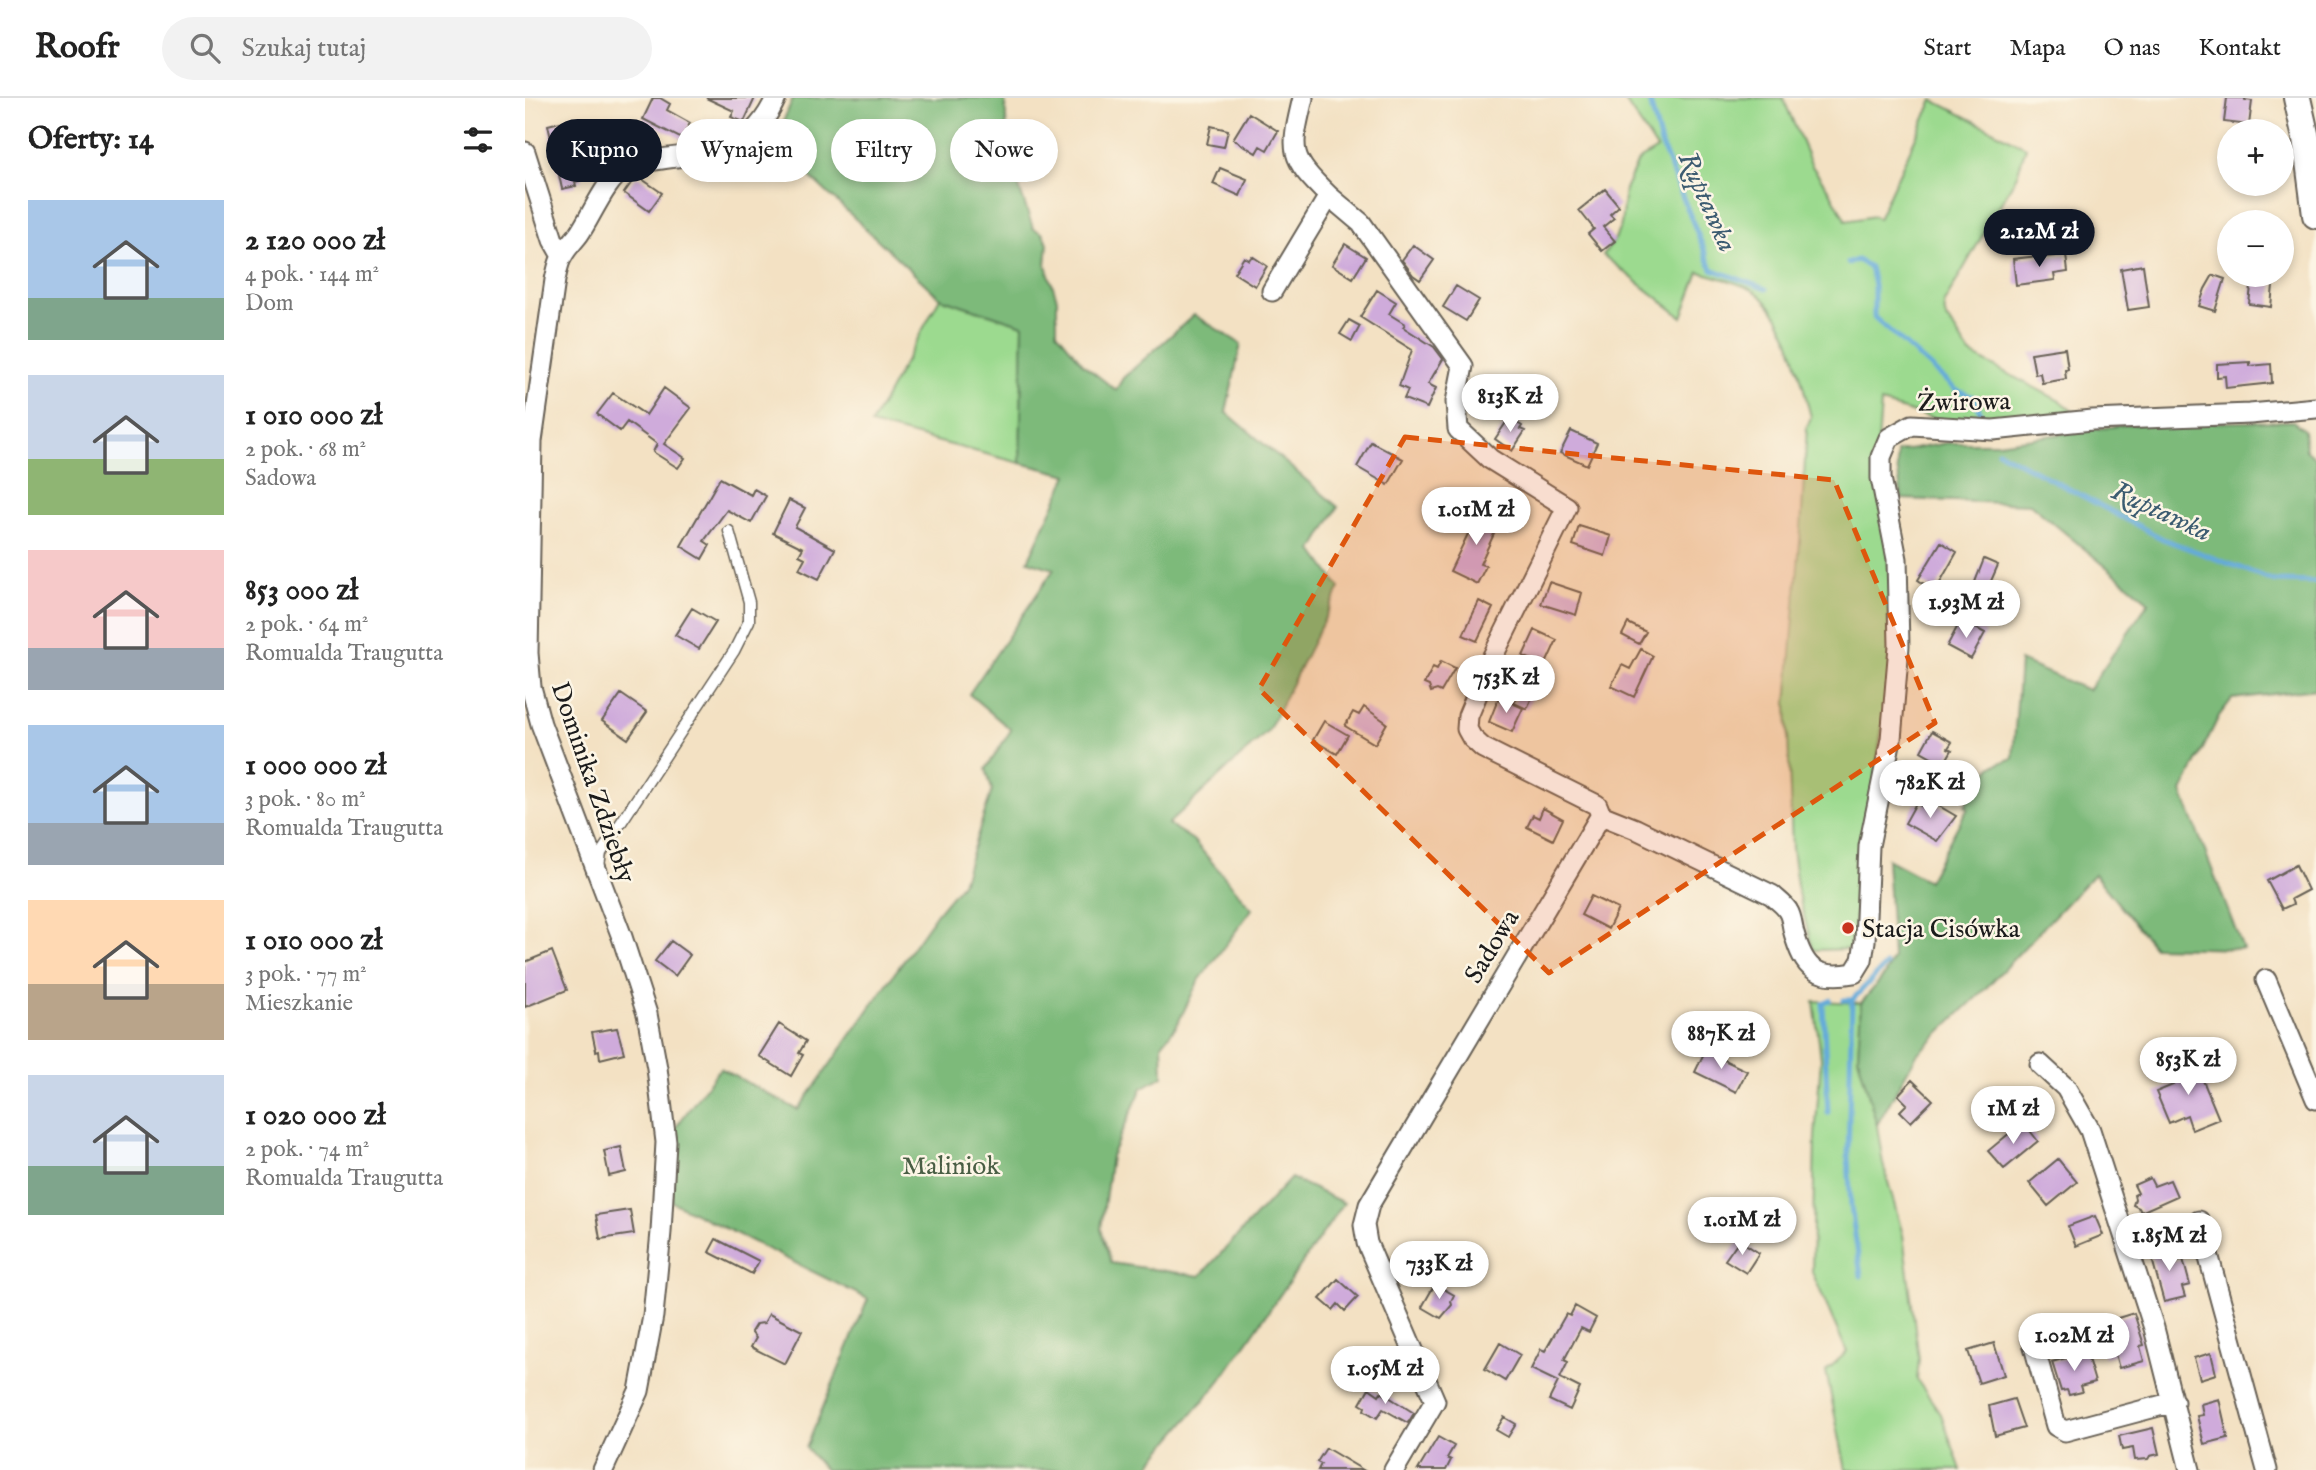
<!DOCTYPE html>
<html lang="pl">
<meta charset="utf-8">
<style>
body{margin:0;font-family:"IM FELL English",serif;background:#f2f2f2;color:#222;height:100vh;display:flex;flex-direction:column;font-size:26px;white-space:nowrap}
*{box-sizing:border-box;margin:0}
p{font-size:23px;color:#767676}
.icon{flex:none;width:38px;height:38px;fill:none;stroke:currentColor;stroke-width:2;stroke-linecap:round;stroke-linejoin:round}
.map{position:relative;flex:1;overflow:hidden}
.side{display:flex;flex-direction:column;background:#fff;width:525px}
.side>*{flex:none}
.hud{position:absolute;left:21px;top:21px;width:665px;height:63px;display:flex;gap:14px}
.fabs{position:absolute;left:1692px;top:21px;display:grid;gap:14px}
.fabs a{display:grid;place-items:center;width:77px;height:77px;border-radius:50%;background:#fff;box-shadow:0 4px 10px #0003;font-size:35px}
.price{position:absolute;translate:-50% -60px;padding:0 16px;border-radius:24px;background:#fff;color:#222;font-size:23px;line-height:46px;filter:drop-shadow(0 2px 4px #0008)}
.price::after{content:'';position:absolute;left:50%;top:42px;width:21px;height:16px;margin-left:-10px;background:inherit;clip-path:polygon(0 0,100% 0,50% 100%)}
.price.selected{background:#111827;color:#fff}
ul{padding:0;list-style:none}
li{display:flex;align-items:center;gap:21px;height:175px;padding:0 28px}
li span{display:grid;place-items:center;flex:none;width:196px;height:140px;border-radius:0px;color:#555}
li>.icon{margin-inline-start:auto}
span .icon{width:84px;height:84px;fill:#fffc;stroke-width:1}
li b{font-size:30px}
h2{display:flex;justify-content:space-between;align-items:center;height:84px;padding:0 28px;font-size:30px}
.tag{padding:0 24px;border-radius:32px;background:#fff;box-shadow:0 4px 10px #0003;font-size:24px;line-height:63px}
.tag.selected{background:#111827;color:#fff}
header{display:flex;align-items:center;gap:42px;box-sizing:border-box;height:98px;padding:0 35px;background:#fff;border-bottom:2px solid #e0e0e0}
header strong{font-size:33px}
nav{display:flex;gap:38px;margin-inline-start:auto;font-size:24px}
.search{width:490px;height:63px;background:#f2f2f2;display:flex;align-items:center;gap:18px;box-sizing:border-box;padding:0 24px;border-radius:38px;color:#767676;font-size:26px}
main{display:flex;flex:1;min-height:0}
.map>svg:first-child{display:block}
</style>
<header>
<strong>Roofr</strong>
<div class="search"><svg class="icon" aria-label="search" viewBox="0 0 24 24"><circle cx="10" cy="10" r="6"/><path d="M15 15l6 6"/></svg>Szukaj tutaj</div>
<nav><a>Start</a><a>Mapa</a><a>O nas</a><a>Kontakt</a></nav>
</header>
<main>
<section class="side">
<h2>Oferty: 14<svg class="icon" aria-label="filters" viewBox="0 0 24 24"><path d="M4 7h16M4 17h16"/><circle cx="9" cy="7" r="2"/><circle cx="15" cy="17" r="2"/></svg></h2>
<ul>
<li><span style="background:linear-gradient(#a9c7e8 70%,#7fa58c 0)"><svg class="icon" aria-label="home" viewBox="0 0 24 24"><path d="M3 11l9-7 9 7M6 9v11h12V9"/></svg></span><div><b>2 120 000 zł</b><p>4 pok. · 144 m²</p><p>Dom</p></div></li>
<li><span style="background:linear-gradient(#c9d6e8 60%,#8fb573 0)"><svg class="icon" aria-label="home" viewBox="0 0 24 24"><path d="M3 11l9-7 9 7M6 9v11h12V9"/></svg></span><div><b>1 010 000 zł</b><p>2 pok. · 68 m²</p><p>Sadowa</p></div></li>
<li><span style="background:linear-gradient(#f6c9c9 70%,#9aa5b1 0)"><svg class="icon" aria-label="home" viewBox="0 0 24 24"><path d="M3 11l9-7 9 7M6 9v11h12V9"/></svg></span><div><b>853 000 zł</b><p>2 pok. · 64 m²</p><p>Romualda Traugutta</p></div></li>
<li><span style="background:linear-gradient(#a9c7e8 70%,#9aa5b1 0)"><svg class="icon" aria-label="home" viewBox="0 0 24 24"><path d="M3 11l9-7 9 7M6 9v11h12V9"/></svg></span><div><b>1 000 000 zł</b><p>3 pok. · 80 m²</p><p>Romualda Traugutta</p></div></li>
<li><span style="background:linear-gradient(#ffd9b3 60%,#b9a48a 0)"><svg class="icon" aria-label="home" viewBox="0 0 24 24"><path d="M3 11l9-7 9 7M6 9v11h12V9"/></svg></span><div><b>1 010 000 zł</b><p>3 pok. · 77 m²</p><p>Mieszkanie</p></div></li>
<li><span style="background:linear-gradient(#c9d6e8 65%,#7fa58c 0)"><svg class="icon" aria-label="home" viewBox="0 0 24 24"><path d="M3 11l9-7 9 7M6 9v11h12V9"/></svg></span><div><b>1 020 000 zł</b><p>2 pok. · 74 m²</p><p>Romualda Traugutta</p></div></li>
</ul>
</section>
<div class="map">
<svg width="1791" height="1372" viewBox="0 0 1791 1372">
<rect width="100%" height="100%" fill="#fcf5e5"/>
<filter id="ink" filterUnits="userSpaceOnUse"><feTurbulence type="fractalNoise" baseFrequency=".0143" numOctaves="2"/><feDisplacementMap in="SourceGraphic" scale="14" xChannelSelector="R" yChannelSelector="G"/><feConvolveMatrix kernelMatrix="1 2 1 2 8 2 1 2 1" color-interpolation-filters="sRGB"/></filter>
<filter id="wash" filterUnits="userSpaceOnUse"><feTurbulence type="fractalNoise" baseFrequency=".00686" numOctaves="4" result="noise"/><feDisplacementMap in="SourceGraphic" scale="28" xChannelSelector="R" yChannelSelector="G"/><feGaussianBlur stdDeviation="1.57" result="paint"/><feColorMatrix in="noise" values="0 0 0 0 0 0 0 0 0 0 0 0 0 0 0 0 0 1.4 0 .05"/><feComposite in="paint" operator="in"/></filter>
<g filter="url(#wash)">
<rect width="100%" height="100%" fill="#f3e1c3"/>
<!-- green -->
<path fill="#9cda8f" stroke="#5c7b56" stroke-width="2" d="M1098 0H1258L1287 68 1306 95 1321 123 1349 118 1353 121 1408 2 1501 49 1492 77 1419 205 1420 217 1445 256 1535 303 1549 314 1471 325H1423L1356 305 1353 346 1370 537 1326 851 1288 852 1273 795 1267 752 1262 606 1276 430 1282 329 1286 319C1275 278 1267 228 1236 198 1225 187 1189 178 1174 174L1157 219 1078 157 1089 143 1096 127 1100 91 1113 63 1132 51Z
M415 200 498 227 495 365 346 326Z
M1289 903 1336 905 1333 959 1352 1027 1358 1066 1378 1137 1394 1261 1392 1282 1416 1316 1436 1372H1321L1301 1273 1322 1254 1287 1174 1290 1039 1296 961Z"/>
<!-- forest -->
<path fill="#7dba7a" stroke="#4c6b4b" stroke-width="2" d="M268 0H480L483 57 508 130 517 135 523 145 521 167 532 201V234L559 267 591 292 598 280 669 217 716 246 701 314 813 409 788 452 815 490 743 633 643 726 668 742 727 811 673 884 652 927 637 946 638 978 617 990 586 1058 576 1131 586 1165 675 1178 766 1080 819 1105 695 1283 629 1361 623 1372H300L281 1350 343 1201 147 1104 148 1033 195 970 273 1012 412 815 437 785 467 692 461 671 486 632 444 596 529 471 503 463 543 377 495 365 498 227 415 200 249 45Z
M1768 323 1779 332 1781 352 1791 361V591L1707 601 1694 618 1657 694 1718 851 1629 849 1569 776 1459 892 1392 956 1352 1027 1333 959 1336 905 1359 878 1368 860 1362 761 1403 783 1443 709 1440 707 1467 668 1488 660 1495 563 1563 592 1624 504 1505 406 1377 401 1372 369V354L1421 345H1473L1606 326Z"/>
<g fill="none" stroke-linecap="round" stroke-linejoin="round">
<!-- stream -->
<path stroke="#64aada" stroke-width="5" d="M1124 0 1136 46 1187 171 1241 191
M1323 165 1332 162 1345 169 1349 187V219L1431 292 1449 299 1461 327
M1473 353 1638 441 1750 483 1791 484
M1319 902H1327L1361 867
M1327 902 1323 1059 1326 1109 1336 1178
M1303 1015 1298 905 1305 902"/>
</g>
<g id="blocks">
<!-- building -->
<path fill="#cfabdb" d="M128 0H135L145 6 142 12 165 25 157 41 118 21Z
M181 0H230L219 24 206 19 209 13Z
M1702 0H1720V2L1727 3 1724 27 1699 24Z
M724 15 753 33 742 52 735 48 731 55 708 41Z
M39 23 44 48 50 47 57 82 50 84 51 88 37 91 23 27Z
M175 25 192 34 188 41 177 43 168 38Z
M686 28 703 32 699 49 682 46Z
M695 70 722 81 715 98 688 86Z
M114 79 137 95 124 113 99 95 109 81Z
M1080 91 1094 108 1085 116 1089 120 1078 129 1090 143 1077 153 1063 136 1069 131 1054 112Z
M820 146 841 159 828 180 807 167Z
M888 147 909 162 895 182 888 177 877 162Z
M1522 157V159L1541 157 1543 174 1529 176 1530 182 1491 187 1488 161Z
M727 158 742 168 730 188 709 175 719 159 724 162Z
M1618 167 1624 209 1603 212 1596 171Z
M1688 177 1700 181 1690 213 1674 208 1680 191Z
M1727 180 1741 182 1740 186 1748 187 1746 209 1724 206Z
M931 188 954 202 941 223 918 209Z
M852 192 871 204 864 216 880 226 878 229 909 249 918 261 903 286 911 290 902 310 879 301 883 292 874 288 887 252 835 219Z
M824 222 835 228 827 243 815 236Z
M1540 250 1543 271 1540 272 1541 281 1517 285 1515 275 1510 276 1506 255Z
M1725 264V268L1746 266 1747 285 1701 290 1700 278 1692 279V266Z
M139 290 166 310 139 346 160 360 153 370 128 354 132 346 102 324 95 333 72 316 88 295 121 317Z
M984 320 997 328 995 331 1000 333 987 353 970 341Z
M1046 333 1072 345 1062 367 1035 355Z
M846 344 878 361 863 387 832 369Z
M195 380 226 397 229 391 241 398 226 425 202 412 179 443 185 447 177 461 156 448Z
M264 402 280 410 270 429 310 451 294 481 274 471 280 460 274 457 278 450 248 435Z
M955 411 976 421 955 466 961 468 952 486 925 473Z
M1054 428 1086 438 1080 458 1048 447Z
M1416 444 1432 454 1410 493 1393 482Z
M1459 461 1473 467 1463 490 1450 484Z
M1024 484 1057 495 1051 517 1016 506Z
M954 503 968 510 952 543 938 537Z
M167 510 191 524 174 551 150 537Z
M1436 522 1460 535 1446 561 1422 548Z
M1103 525 1121 534 1114 546 1097 537Z
M1010 532 1032 542 1020 568 998 558Z
M1116 551 1128 558 1109 599 1086 588 1097 567 1105 571Z
M916 563 930 570 916 594 912 592 906 594 904 588 899 586 908 569 912 571Z
M998 585 1011 590 1002 611 989 605Z
M96 596 122 614 103 641 77 623Z
M974 599 998 610 987 634 964 624Z
M839 609 862 625 850 646 820 628 828 614 834 617Z
M799 623 823 637 812 656 788 642Z
M1407 633 1427 644 1423 650 1427 652 1419 666 1396 653Z
M1402 701 1431 718 1412 743 1380 725 1391 705 1398 709Z
M1018 710 1038 721 1028 742 1002 729 1008 717 1014 720Z
M1771 767 1783 792 1766 801 1768 806 1757 811 1742 783Z
M1066 798 1093 811 1083 831 1056 817Z
M146 843 165 857 150 878 130 863Z
M27 853 42 892 0 909V864Z
M254 926 281 943 274 955 278 957 266 978 234 958Z
M92 930 99 955 75 961 74 952 71 953 67 934Z
M1180 953 1222 973 1211 994 1170 974Z
M1670 963 1694 1021 1667 1032 1662 1017 1644 1025 1631 994 1648 987 1642 974Z
M1387 982 1408 1002 1386 1024 1375 1013 1382 1006 1373 997Z
M1498 1024 1513 1043 1479 1071 1463 1053Z
M96 1049 101 1074 84 1078 79 1053Z
M1533 1061 1552 1084 1523 1108 1504 1085Z
M1625 1080 1629 1088 1645 1082 1652 1098 1616 1114 1614 1110 1608 1107 1610 1101 1609 1097 1613 1095 1609 1087Z
M105 1112 109 1136 75 1141 71 1117Z
M1570 1118 1578 1137 1551 1148 1543 1128Z
M191 1141 234 1163 227 1176 184 1154Z
M1214 1142 1234 1155 1221 1175 1200 1162Z
M1642 1145 1647 1164 1658 1161 1665 1187 1657 1189 1660 1199 1639 1204 1624 1150Z
M813 1181 833 1199 820 1213 813 1206 808 1212 795 1201Z
M910 1186 929 1197 926 1203 927 1207 916 1220 897 1209Z
M1050 1208 1071 1220 1064 1234 1056 1230 1039 1262 1043 1264 1035 1280 1055 1290 1045 1312 1024 1302 1033 1284 1006 1271 1016 1251 1020 1253 1041 1216 1045 1218Z
M1609 1215 1619 1247 1615 1248 1619 1263 1594 1270 1590 1256 1579 1259 1570 1227Z
M244 1216 277 1233 260 1266 226 1249 231 1240 226 1234 231 1226 239 1225Z
M975 1245 995 1257 980 1283 960 1271Z
M1469 1245 1479 1277 1454 1285 1443 1253Z
M1561 1254 1570 1284 1555 1288 1557 1294 1544 1297 1542 1292 1536 1293 1527 1264Z
M1686 1255 1691 1276 1675 1281 1669 1260Z
M844 1290 854 1297 856 1294 889 1315 883 1325 858 1311 852 1320 839 1312 840 1309 835 1306Z
M1489 1301 1499 1330 1470 1338 1464 1308Z
M1694 1301 1703 1340 1679 1346 1672 1318 1678 1317 1676 1306Z
M979 1319 991 1326 983 1339 971 1332Z
M1628 1330 1634 1356 1625 1358 1623 1361 1610 1362 1608 1350 1597 1352 1594 1338Z
M913 1339 929 1348 922 1360 926 1362 921 1372H893Z
M801 1350 838 1372H793L796 1366 792 1364Z"/>
</g>
</g>
<g filter="url(#ink)">
<use href="#blocks" fill-opacity="0" stroke="#676156" stroke-width="2"/>
<g fill="none" stroke-linecap="round" stroke-linejoin="round">
<!-- lane casing -->
<g stroke="#676156" stroke-width="13">
<path id="lane" d="M74 768 76 755 209 553 224 523V504L204 433"/>
</g>
<!-- street casing -->
<g stroke="#676156" stroke-width="23">
<path id="street" d="M778 0C765 54 764 59 804 98
M0 54 28 142 37 158
M747 193 804 98 836 125 938 268 931 304 933 331 965 361 1042 409 968 558 943 618 942 631 947 640 958 650 1072 707 1076 717 844 1107 839 1127 842 1145 910 1303 869 1372
M1076 717 1111 731 1247 797C1252 802 1260 807 1263 813 1267 819 1267 828 1269 835 1279 871 1291 882 1329 875L1337 862 1340 843 1344 748 1366 641 1374 548 1372 461 1356 380V359L1364 340 1387 327 1468 332 1567 322 1725 316 1791 310
M1741 882 1791 1001
M1515 966 1541 990 1565 1032 1629 1230 1665 1372
M1674 1123 1742 1372
M1507 1241 1531 1328 1540 1333 1649 1304
M78 1372 114 1293 128 1218 136 1134 141 1044 132 970 122 916 97 839 16 626 6 589 3 555 7 343 30 182C32 174 33 164 38 157 42 149 49 143 54 136 66 119 82 79 100 71 158 46 217 76 251 0"/>
</g>
<!-- secondary casing -->
<g stroke="#676156" stroke-width="30">
<path id="secondary" d="M1772 0 1781 40 1791 117"/>
</g>
<!-- lane -->
<use href="#lane" stroke="#fff" stroke-width="10"/>
<!-- street -->
<use href="#street" stroke="#fff" stroke-width="19"/>
<!-- secondary -->
<use href="#secondary" stroke="#fff" stroke-width="26"/>
</g>
</g>
<!-- marked area -->
<path fill="#de560d" fill-opacity="0.2" stroke="#de560d" stroke-width="5" stroke-dasharray="14 9" stroke-linejoin="round" d="M880 339 1309 382 1410 625 1024 875 734 591Z"/>
<!-- markers -->
<circle fill="#c8321e" stroke="#fcf5e5" stroke-width="2.5" cx="1323" cy="830" r="7"/>
<g text-anchor="middle" stroke-width="5" stroke-linejoin="round" paint-order="stroke">
<!-- street labels -->
<g font-size="26" fill="#1c1c1c" stroke="#fcf5e5">
<text transform="translate(1439 303) rotate(-1)" y="9">Żwirowa</text>
<text transform="translate(69 684) rotate(71)" y="9">Dominika Zdziebły</text>
<text transform="translate(966 848) rotate(-59)" y="9">Sadowa</text>
</g>
<!-- poi labels -->
<g font-size="26" fill="#1c1c1c" stroke="#fcf5e5" text-anchor="start">
<text x="1337" y="839">Stacja Cisówka</text>
</g>
<!-- park labels -->
<g font-size="26" fill="#495e44" stroke="#fcf5e5">
<text x="426" y="1076">Maliniok</text>
</g>
<!-- water labels -->
<g font-size="28" font-style="italic" fill="#3c5c71" stroke="#fcf5e5">
<text transform="translate(1184 103) rotate(66)" y="10">Ruptawka</text>
<text transform="translate(1637 412) rotate(25)" y="10">Ruptawka</text>
</g>
</g>
</svg>
<div class="fabs">
<a>+</a>
<a>−</a>
</div>
<b class="price selected" style="left:1514px;top:171px">2.12M zł</b>
<b class="price" style="left:985px;top:336px">813K zł</b>
<b class="price" style="left:951px;top:449px">1.01M zł</b>
<b class="price" style="left:1441px;top:542px">1.93M zł</b>
<b class="price" style="left:981px;top:617px">753K zł</b>
<b class="price" style="left:1405px;top:722px">782K zł</b>
<b class="price" style="left:1196px;top:973px">887K zł</b>
<b class="price" style="left:1663px;top:999px">853K zł</b>
<b class="price" style="left:1488px;top:1048px">1M zł</b>
<b class="price" style="left:1217px;top:1159px">1.01M zł</b>
<b class="price" style="left:1644px;top:1175px">1.85M zł</b>
<b class="price" style="left:914px;top:1203px">733K zł</b>
<b class="price" style="left:1549px;top:1275px">1.02M zł</b>
<b class="price" style="left:860px;top:1308px">1.05M zł</b>
<div class="hud">
<a class="tag selected">Kupno</a>
<a class="tag">Wynajem</a>
<a class="tag">Filtry</a>
<a class="tag">Nowe</a>
</div>
</div>
</main>
